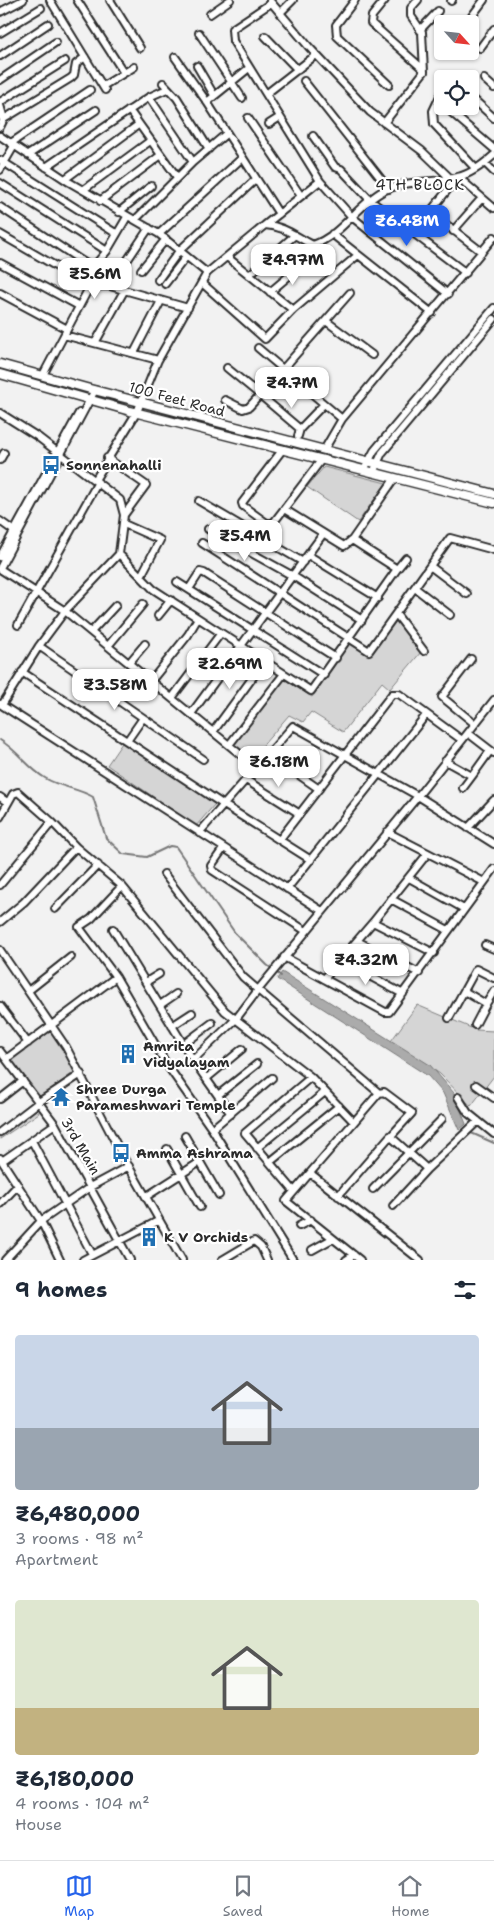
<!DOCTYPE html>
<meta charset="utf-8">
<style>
body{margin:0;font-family:"Shantell Sans",sans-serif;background:#f2f2f3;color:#1f2937;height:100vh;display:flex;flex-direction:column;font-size:19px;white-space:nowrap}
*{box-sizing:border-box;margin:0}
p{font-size:16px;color:#747a83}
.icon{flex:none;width:28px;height:28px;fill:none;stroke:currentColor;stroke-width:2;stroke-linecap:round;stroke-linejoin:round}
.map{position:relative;height:1260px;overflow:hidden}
.panel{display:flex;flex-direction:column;background:#fff;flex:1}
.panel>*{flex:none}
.needle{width:32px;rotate:117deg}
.buttons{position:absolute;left:434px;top:15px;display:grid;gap:10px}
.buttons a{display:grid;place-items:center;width:45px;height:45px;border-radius:5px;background:#fff;box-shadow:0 1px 4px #0004;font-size:25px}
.price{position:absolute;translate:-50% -42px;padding:0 11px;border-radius:10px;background:#fff;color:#222;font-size:16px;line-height:32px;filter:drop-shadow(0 1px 2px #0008)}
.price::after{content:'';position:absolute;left:50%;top:30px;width:15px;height:11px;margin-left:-8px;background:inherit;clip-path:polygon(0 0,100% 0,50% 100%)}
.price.current{background:#2563eb;color:#fff}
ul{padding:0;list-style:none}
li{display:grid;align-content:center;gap:10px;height:265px;padding:0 15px}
li span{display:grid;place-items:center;height:155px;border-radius:5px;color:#555}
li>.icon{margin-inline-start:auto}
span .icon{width:90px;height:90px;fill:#fffc;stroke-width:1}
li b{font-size:21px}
h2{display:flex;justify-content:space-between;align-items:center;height:60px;padding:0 15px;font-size:21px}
.dock{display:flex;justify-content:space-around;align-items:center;height:70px;border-top:1px solid #e0e1e3;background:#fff;font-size:14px;color:#747a83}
.dock a{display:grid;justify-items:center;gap:2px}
.dock .current{color:#2563eb}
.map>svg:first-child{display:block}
</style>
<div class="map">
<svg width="494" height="1260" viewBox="0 0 494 1260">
<rect width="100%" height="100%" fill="#f2f2f2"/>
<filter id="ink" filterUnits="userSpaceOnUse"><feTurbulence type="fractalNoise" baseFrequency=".02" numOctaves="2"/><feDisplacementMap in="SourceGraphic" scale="10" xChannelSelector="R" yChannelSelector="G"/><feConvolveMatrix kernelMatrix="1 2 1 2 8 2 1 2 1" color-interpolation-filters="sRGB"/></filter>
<g filter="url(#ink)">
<!-- green -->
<path fill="#d5d5d5" stroke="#808080" d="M324 467 386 483 358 522 307 487Z
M396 618 421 652 390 689 382 682 343 732 311 712 303 722 289 715 252 758 234 744 282 678 312 697 350 643 369 656Z
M122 743 215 804 196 826 107 765Z
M417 1005 476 1030 494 1031V1076L471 1106 440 1074 391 1041Z
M52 1030 77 1070 40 1097 10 1059Z
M36 1108 39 1113 0 1139V1135Z"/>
<!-- water -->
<path fill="#ababab" stroke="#787878" d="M282 972 430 1065 454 1093 466 1124 459 1130 443 1093 428 1076 277 979Z"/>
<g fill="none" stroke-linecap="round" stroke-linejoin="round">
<!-- stream -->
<path stroke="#787878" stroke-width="2" d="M0 740C17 750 28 768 45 778 59 787 78 788 93 797L106 838 123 854 147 857 170 846 176 847 235 933 267 965 281 976
M469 1132 494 1143"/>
<!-- minor casing -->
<g stroke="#2b2b2b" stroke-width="10">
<path id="minor" d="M50 0 105 90
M77 0 124 73
M110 0 140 48
M355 0 336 25 337 36 389 85
M418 0 411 8V16L422 32 424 72
M270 1 309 47 370 112 422 151 450 178
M451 1 452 0
M0 12 23 0
M280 13 293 0
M210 14 230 0
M466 24 484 0
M420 30 438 11
M0 33 41 8
M199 33 242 98
M265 36 298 70
M480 48 494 29
M0 56 48 24
M175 57 207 102 279 214
M197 66 214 95
M484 79 494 88
M0 80 56 42
M304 81 389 189
M163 83 177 98 209 149
M103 86 134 67
M442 92 433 111 434 124 475 168
M266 94 316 55
M470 96 494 118
M149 97 193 162
M0 102 65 61
M207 102 249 68
M0 105 4 119 0 127
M129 110 177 177
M452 113 494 149
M0 116 4 119 71 78 74 75 76 64 85 57
M248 118 301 196
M384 123 423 73V69L371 23 372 16 385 0
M269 124 280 117
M0 136 69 182 159 234 207 273
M313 136 335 167 341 169 371 201 466 273
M11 143 90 90
M28 155 96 110
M0 160 117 234
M485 163 494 172
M46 167 149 97 167 89
M0 170 14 146
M65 179 138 125
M320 181 352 217 448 294
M0 183 107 251
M83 190 150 141
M100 201 161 155
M0 207 94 269
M119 212 151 186
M135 220 193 162 227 133
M265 225 320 181 233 41 232 29 271 3
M453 231 482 198
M0 234 90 286H110L188 308
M159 234 242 158
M332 234 432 313
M482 252 430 212 458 177 494 208
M227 257 293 310
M0 263 79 306
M141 270 166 239
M249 275 295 235
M158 280 179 251 255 180
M202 283 265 339 293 310 358 255
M165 284 186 257
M110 286 149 228
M270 292 303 264
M0 293 67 329
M326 321 372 355
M64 335 158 360
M95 343 124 291
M258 348 342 419
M134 353 161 301
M227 368 260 395 350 293
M43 375 90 286 87 278 89 272 107 251 127 217
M225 400 243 409 249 407 260 395 300 429 324 404
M0 413 38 437 120 500 124 515 119 554 65 611 257 768
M298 436 300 429
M283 449 242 503 243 506 268 524 274 522 284 509
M324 450 342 419 494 237
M107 458 146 485 124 515
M322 459 284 509 344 546 352 540 395 478
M0 460 4 453
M364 470 374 451 494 308
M373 473 382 453 494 319
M95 480 137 412 158 360 207 273 265 225C285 226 296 237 313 245 342 235 357 205 383 191 407 179 433 184 458 177 471 174 485 163 494 155
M199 501 303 562
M0 521 14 531
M124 524 160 540 141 576
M208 529 293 576 362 620
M202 543 369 651 450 538 494 550
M119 554 153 589 311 691 397 569 352 540
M308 555 378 598
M0 557 79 413
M430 566 467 594
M0 568 95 390
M0 569 65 611 39 646 2 705
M397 569 406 558
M177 582 324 675
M415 588 450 615
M189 589 200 572 204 573 336 658
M396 614 424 651
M158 616 171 600
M18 625 98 482
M91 632 116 605
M39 646 203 759
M108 646 143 604
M471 659 442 697 475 724
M129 663 145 644
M22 672 224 805 311 860
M151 681 188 635 198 618
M172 698 221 633
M0 704 322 911
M191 714 323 534
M213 732 264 662
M468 733 494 753
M127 741 143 718
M229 745 283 675
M269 754 319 789
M445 761 472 776 490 751
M246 780 300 814
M463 788 472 776
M0 797 7 802
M0 817 13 794 18 792 52 822 76 847 122 886 225 1011 311 1077 353 1121
M468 828 494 800
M387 832 484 882
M199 833 293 726 418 796 494 700
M280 839 392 694H399L462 740
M223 849 211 866 212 870 306 931
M164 874 243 977 258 990 236 1019 193 1060
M409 878 464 909
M0 885 52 822
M122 886 91 919 79 927 116 977 167 1065 212 1129 293 1260
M287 889 426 715
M391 899 448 930
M55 909 98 865
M0 922 24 902 76 847
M373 922 434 953
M113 929 193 1060 231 1114
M357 941 419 973
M485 945 494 949
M0 950 66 1047 121 1153 182 1260
M284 957 385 1012H389L494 869
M340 960 403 994
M324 979 373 922 428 853
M146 982 159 974
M28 991 71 957
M464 991 486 1004 494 991
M160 1005 176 994
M0 1006 28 1043
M449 1018 476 969 494 978
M475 1025 486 1004
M172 1026 192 1013
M184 1044 212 1023
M0 1051 55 1124 130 1260
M6 1059 116 977
M207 1078 242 1049
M476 1085 494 1098
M379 1093 384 1092 412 1113 390 1137
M218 1095 257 1064
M458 1097 468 1113 494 1134
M0 1099 23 1081
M212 1129 272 1078
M0 1132 39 1102 81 1074
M185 1136 219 1195
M32 1141 92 1254
M257 1148 325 1092
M167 1149 200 1207
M0 1158 41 1221 60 1260
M2 1161 55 1124
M270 1162 339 1106
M310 1173 286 1201 360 1260
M373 1189 442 1119
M294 1191 245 1133 311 1077
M147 1196 200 1162
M338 1196 390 1136 427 1169
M0 1204 18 1185
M393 1206 427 1169 478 1121
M299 1226 311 1220
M312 1250 332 1239
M5 1260 41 1221 90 1187 129 1166
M83 1260 158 1221
M222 1260 254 1241 261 1247 267 1260
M346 1260 354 1255
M420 1260 310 1173 379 1093 258 990 418 796 494 844"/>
</g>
<!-- major casing -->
<g stroke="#2b2b2b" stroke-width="11">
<path id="major" d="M0 364 90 389 494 494
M0 374 130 411 494 503"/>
</g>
<!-- minor -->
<use href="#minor" stroke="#fff" stroke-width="6"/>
<!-- major -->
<use href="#major" stroke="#fff" stroke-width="8"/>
</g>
</g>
<!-- icons -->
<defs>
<g id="bus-bare" transform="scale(1.5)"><path d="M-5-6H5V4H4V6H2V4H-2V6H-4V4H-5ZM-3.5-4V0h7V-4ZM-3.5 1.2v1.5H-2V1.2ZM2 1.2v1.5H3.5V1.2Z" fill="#1f6fb2" stroke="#fff" stroke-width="2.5" paint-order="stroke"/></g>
<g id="building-bare" transform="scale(1.5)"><path d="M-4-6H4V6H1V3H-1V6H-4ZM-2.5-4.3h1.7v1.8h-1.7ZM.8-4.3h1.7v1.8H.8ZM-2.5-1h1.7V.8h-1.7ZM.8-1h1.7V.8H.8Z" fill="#1f6fb2" stroke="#fff" stroke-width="2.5" paint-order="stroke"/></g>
<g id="temple-bare" transform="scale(1.5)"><path d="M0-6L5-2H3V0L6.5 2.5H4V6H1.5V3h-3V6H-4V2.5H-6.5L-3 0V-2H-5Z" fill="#1f6fb2" stroke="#fff" stroke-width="2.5" paint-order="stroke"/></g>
</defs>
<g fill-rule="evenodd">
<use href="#bus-bare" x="51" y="465"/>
<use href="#building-bare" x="128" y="1054"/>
<use href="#temple-bare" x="61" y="1097"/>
<use href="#bus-bare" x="121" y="1153"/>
<use href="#building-bare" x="149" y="1237"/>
</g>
<g text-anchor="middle" stroke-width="4.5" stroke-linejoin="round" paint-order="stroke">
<!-- street labels -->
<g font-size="14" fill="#2b2b2b" stroke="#fff">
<text transform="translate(177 399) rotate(15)" y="5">100 Feet Road</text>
<text transform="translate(81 1146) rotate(60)" y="5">3rd Main</text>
</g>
<!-- poi labels -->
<g font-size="14" font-weight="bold" fill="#2b2b2b" stroke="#fff" text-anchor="start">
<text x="66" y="470">Sonnenahalli</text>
<text x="143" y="1051">Amrita<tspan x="143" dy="16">Vidyalayam</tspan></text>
<text x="76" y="1094">Shree Durga<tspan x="76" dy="16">Parameshwari Temple</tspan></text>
<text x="136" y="1158">Amma Ashrama</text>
<text x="164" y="1242">K V Orchids</text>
</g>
<!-- neighbourhood labels -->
<g font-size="15" letter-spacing="1" fill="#2b2b2b" stroke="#fff">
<text x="420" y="190">4TH BLOCK</text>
</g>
</g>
</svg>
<div class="buttons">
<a><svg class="needle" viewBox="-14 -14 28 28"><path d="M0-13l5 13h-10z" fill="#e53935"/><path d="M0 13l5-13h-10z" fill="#747a83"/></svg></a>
<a><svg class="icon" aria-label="locate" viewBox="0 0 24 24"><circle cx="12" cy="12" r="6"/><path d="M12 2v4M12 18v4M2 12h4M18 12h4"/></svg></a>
</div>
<b class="price current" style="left:407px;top:247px">₹6.48M</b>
<b class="price" style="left:293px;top:286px">₹4.97M</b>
<b class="price" style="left:95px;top:300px">₹5.6M</b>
<b class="price" style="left:292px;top:409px">₹4.7M</b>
<b class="price" style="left:245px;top:562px">₹5.4M</b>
<b class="price" style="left:230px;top:690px">₹2.69M</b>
<b class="price" style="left:115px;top:711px">₹3.58M</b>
<b class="price" style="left:279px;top:788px">₹6.18M</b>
<b class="price" style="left:366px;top:986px">₹4.32M</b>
</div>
<section class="panel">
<h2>9 homes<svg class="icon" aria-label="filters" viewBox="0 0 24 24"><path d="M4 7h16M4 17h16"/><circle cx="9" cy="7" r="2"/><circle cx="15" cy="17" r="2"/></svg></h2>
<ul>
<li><span style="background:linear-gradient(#c9d6e8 60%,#9aa5b1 0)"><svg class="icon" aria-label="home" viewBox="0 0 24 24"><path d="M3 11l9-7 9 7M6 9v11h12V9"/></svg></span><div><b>₹6,480,000</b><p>3 rooms · 98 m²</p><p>Apartment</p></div></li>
<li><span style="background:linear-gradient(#dfe7d0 70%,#c2b280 0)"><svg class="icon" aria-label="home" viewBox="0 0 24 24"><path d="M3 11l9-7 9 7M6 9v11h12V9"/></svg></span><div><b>₹6,180,000</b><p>4 rooms · 104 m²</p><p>House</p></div></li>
</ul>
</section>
<nav class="dock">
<a class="current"><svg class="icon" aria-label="map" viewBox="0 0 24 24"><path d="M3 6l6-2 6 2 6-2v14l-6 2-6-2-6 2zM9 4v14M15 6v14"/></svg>Map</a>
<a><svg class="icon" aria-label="saved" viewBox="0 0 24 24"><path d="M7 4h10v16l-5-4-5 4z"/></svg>Saved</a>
<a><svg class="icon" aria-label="home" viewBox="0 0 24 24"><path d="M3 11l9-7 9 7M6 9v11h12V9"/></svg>Home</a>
</nav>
